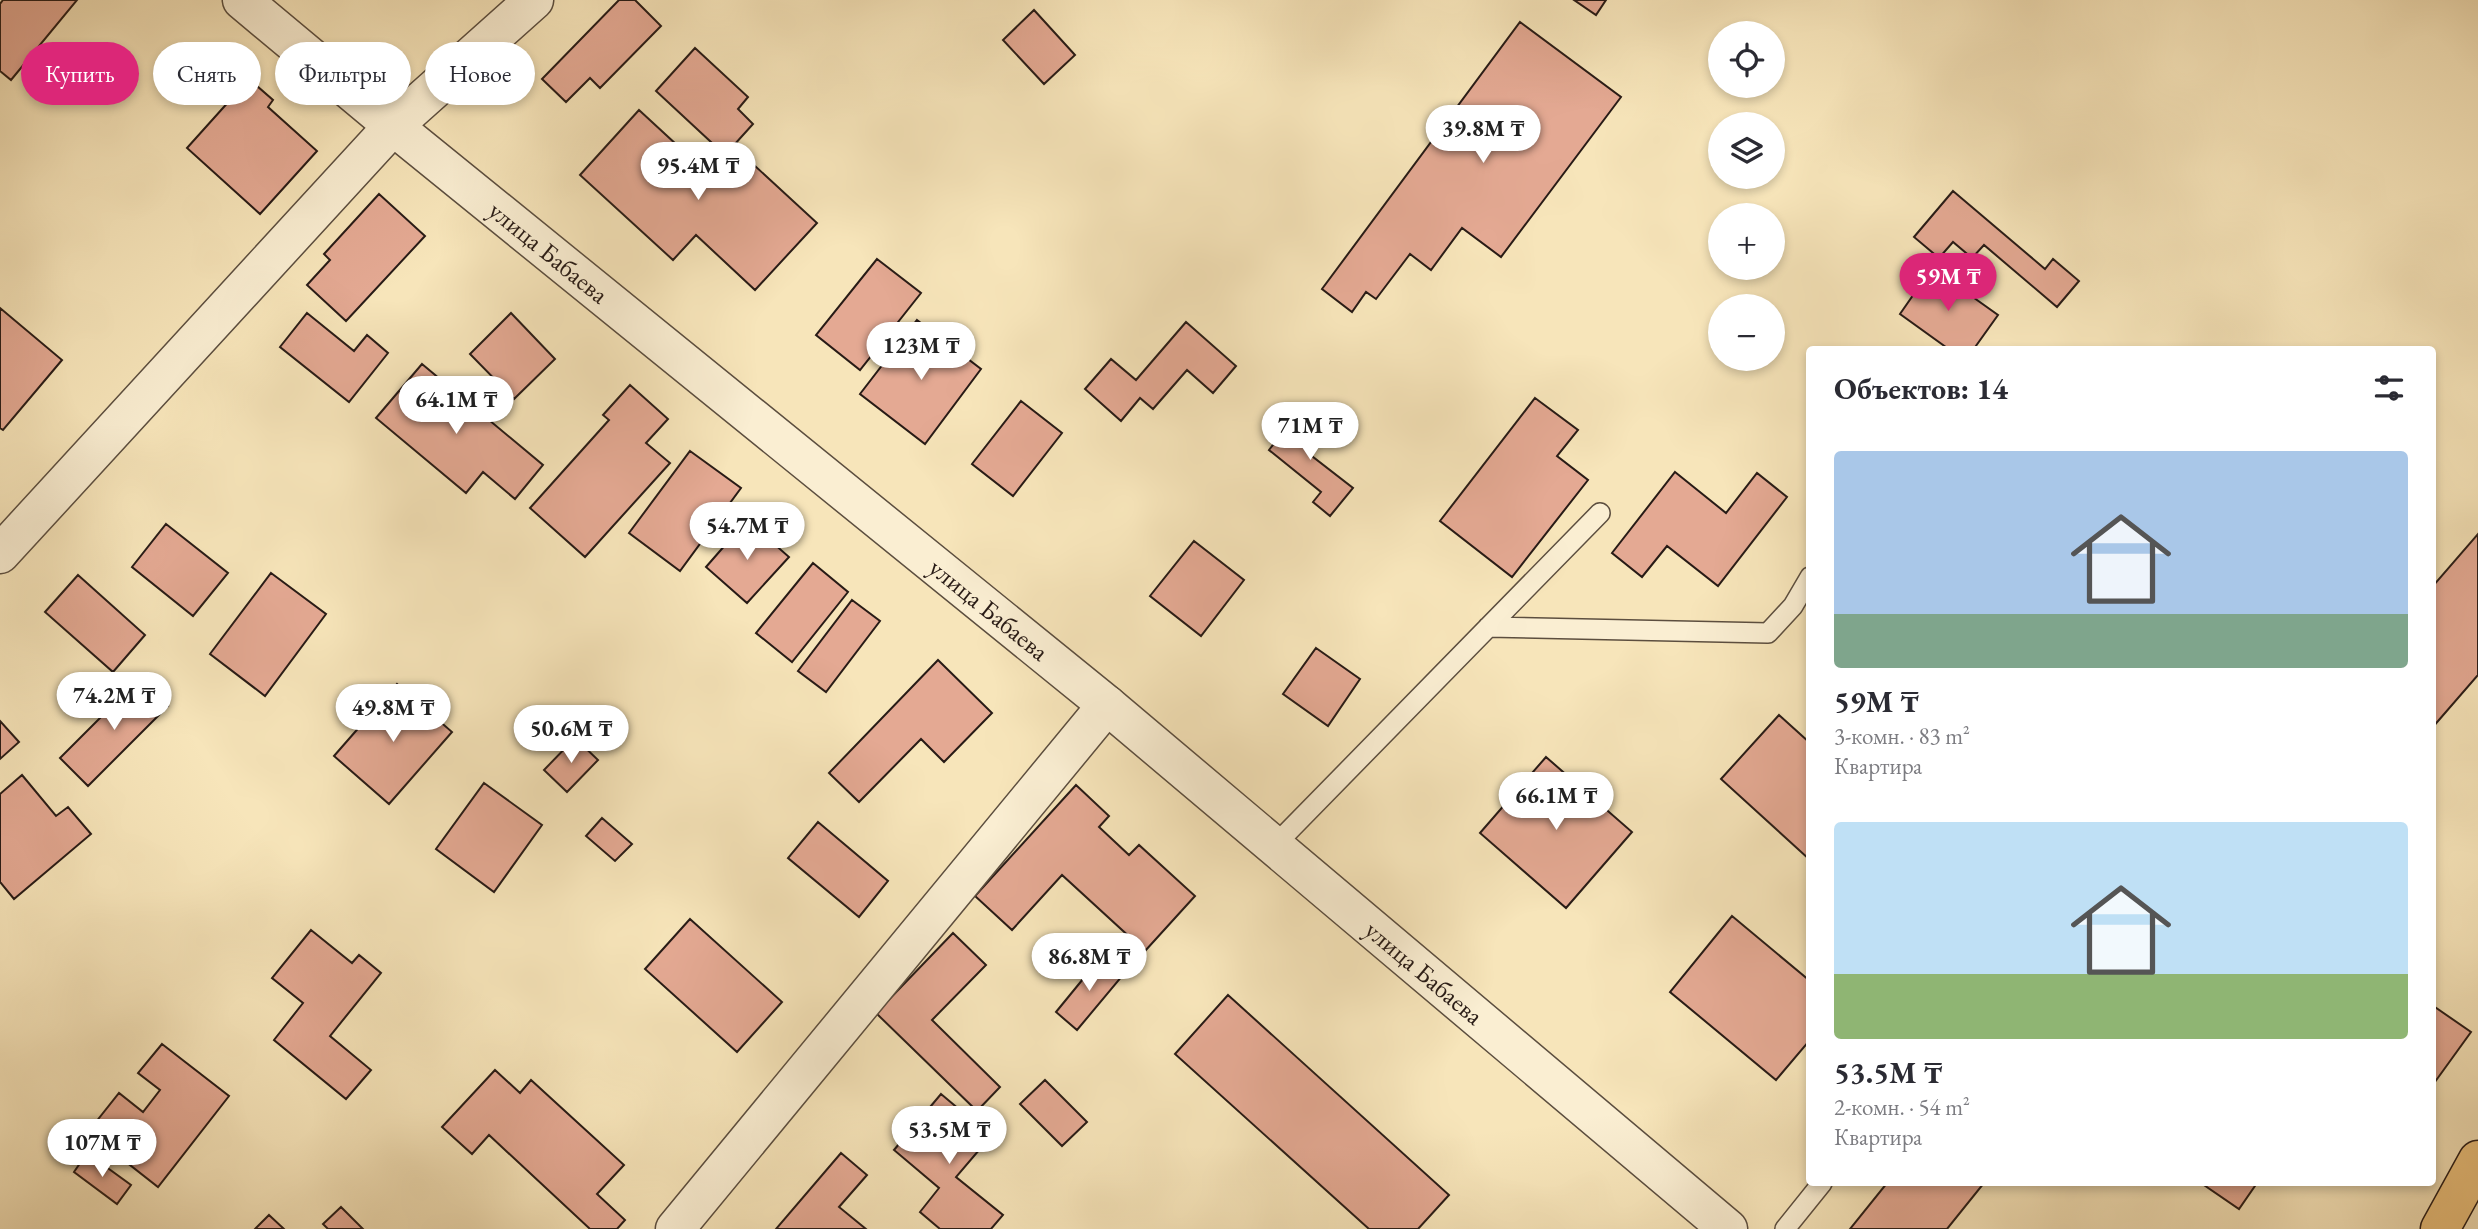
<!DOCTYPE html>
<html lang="ru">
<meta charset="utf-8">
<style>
body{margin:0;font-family:"EB Garamond",serif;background:#f2f2f3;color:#2b2b33;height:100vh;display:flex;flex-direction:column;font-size:26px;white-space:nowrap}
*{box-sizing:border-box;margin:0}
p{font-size:23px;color:#7c7c81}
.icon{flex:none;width:38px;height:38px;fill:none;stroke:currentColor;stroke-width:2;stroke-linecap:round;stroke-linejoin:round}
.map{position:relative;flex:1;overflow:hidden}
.panel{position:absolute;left:1806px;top:346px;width:630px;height:840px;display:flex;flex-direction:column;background:#fff;border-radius:7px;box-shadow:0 4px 10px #0003}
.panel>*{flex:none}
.top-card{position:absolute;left:21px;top:42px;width:665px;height:63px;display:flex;gap:14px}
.tools{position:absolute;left:1708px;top:21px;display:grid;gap:14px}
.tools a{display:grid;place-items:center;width:77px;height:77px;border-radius:50%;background:#fff;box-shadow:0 4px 10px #0003;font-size:35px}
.price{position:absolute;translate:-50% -60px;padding:0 16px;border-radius:24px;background:#fff;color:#222;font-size:23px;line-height:46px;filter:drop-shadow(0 2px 4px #0008)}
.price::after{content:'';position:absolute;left:50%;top:42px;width:21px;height:16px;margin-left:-10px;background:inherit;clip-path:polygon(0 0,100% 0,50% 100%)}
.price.active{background:#db2777;color:#fff}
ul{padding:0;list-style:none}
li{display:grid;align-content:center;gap:14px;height:371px;padding:0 28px}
li span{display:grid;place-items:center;height:217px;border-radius:7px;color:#555}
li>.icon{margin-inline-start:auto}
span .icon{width:126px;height:126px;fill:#fffc;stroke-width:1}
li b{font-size:30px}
h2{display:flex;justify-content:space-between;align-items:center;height:84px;padding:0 28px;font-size:30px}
.chip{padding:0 24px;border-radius:32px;background:#fff;box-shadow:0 4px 10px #0003;font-size:24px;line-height:63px}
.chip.active{background:#db2777;color:#fff}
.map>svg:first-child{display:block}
</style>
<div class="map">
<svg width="2478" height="1229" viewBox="0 0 2478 1229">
<rect width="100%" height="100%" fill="#f7e5ba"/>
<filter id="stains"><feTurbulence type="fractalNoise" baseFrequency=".00286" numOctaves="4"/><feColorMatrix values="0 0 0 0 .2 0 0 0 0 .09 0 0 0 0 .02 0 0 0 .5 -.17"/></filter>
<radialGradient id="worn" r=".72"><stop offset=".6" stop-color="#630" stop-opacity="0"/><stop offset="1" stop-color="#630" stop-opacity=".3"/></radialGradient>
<!-- building -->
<path fill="#e4a993" stroke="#281b16" stroke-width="2" d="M3 0H77L11 80 0 71V4Z
M619 0H635L661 26 600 88 590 78 566 102 542 79Z
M1574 0H1606L1596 15Z
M1034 10 1075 55 1044 84 1003 40Z
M1520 22 1621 97 1501 257 1462 228 1431 270 1410 254 1376 299 1366 292 1352 312 1322 289Z
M695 48 748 97 738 109 753 124 725 155 656 91Z
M249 79 273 100 268 107 317 151 260 214 187 148Z
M639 110 716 181 742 154 817 223 755 290 696 235 673 260 580 175Z
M1953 191 2045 269 2053 259 2079 281 2057 307 1984 245 1972 258 1953 242 1939 258 1914 237Z
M379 194 425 236 346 321 307 285 330 260 324 254Z
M877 259 921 293 860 370 816 335Z
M1932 268 1998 315 1973 350H1950L1900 314Z
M0 308 62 360 3 430 0 428Z
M307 313 354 351 367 335 388 353 349 402 280 347Z
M511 313 555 359 514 399 470 354Z
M917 320 981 369 925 444 860 394Z
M1186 322 1236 366 1213 393 1187 370 1153 409 1140 398 1121 421 1085 389 1111 359 1136 380Z
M422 364 543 465 515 499 483 472 466 493 376 418Z
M630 385 668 419 646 443 670 463 585 557 530 508 609 420 603 415Z
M1535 398 1578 430 1557 456 1588 480 1512 577 1440 521Z
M1021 401 1062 433 1013 496 972 464Z
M1299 412 1325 432 1308 453 1353 488 1330 516 1313 502 1321 492 1269 450Z
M690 451 741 488 680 571 629 533Z
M1675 472 1726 513 1757 473 1787 497 1718 586 1667 546 1642 577 1612 553Z
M747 520 789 557 747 603 706 567Z
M166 524 228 573 193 616 132 567Z
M2478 534V675L2432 728V587Z
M1194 541 1244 580 1201 636 1150 596Z
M813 563 848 592 792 662 756 633Z
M271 573 326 614 265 696 210 654Z
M78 575 145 635 113 672 45 612Z
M852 600 880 621 826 692 798 671Z
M1316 648 1360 679 1328 726 1283 694Z
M938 660 992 713 944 762 921 739 859 802 829 773Z
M140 678 168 706 88 786 60 758Z
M397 684 452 732 389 804 334 756Z
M1779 715 1810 743V860L1721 779Z
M0 721 19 742 0 759Z
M575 738 598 760 567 792 544 770Z
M1546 757 1632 832 1566 908 1480 833Z
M22 775 56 816 68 807 91 834 14 899 0 882V794Z
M484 783 542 825 494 892 436 849Z
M1076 785 1109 816 1099 827 1129 855 1139 845 1195 896 1145 951 1062 875 1012 930 975 896Z
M602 818 632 844 615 861 586 836Z
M818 822 888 881 859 917 788 858Z
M1732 916 1810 981V1040L1776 1080 1670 992Z
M690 919 782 1002 737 1052 645 969Z
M311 930 352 963 359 955 381 973 330 1036 371 1070 346 1099 274 1040 303 1003 272 978Z
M953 933 986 965 932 1020 1000 1087 977 1111 876 1013Z
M1101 957 1123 975 1077 1030 1056 1012Z
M1228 995 1449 1195 1418 1229H1369L1175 1054Z
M2432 1005 2471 1032 2432 1086Z
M162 1044 229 1096 158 1187 88 1132 119 1093 143 1112 160 1090 138 1073Z
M495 1070 520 1093 531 1080 624 1165 597 1194 625 1220 617 1229H590L489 1135 472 1154 442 1127Z
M1045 1080 1087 1122 1062 1146 1020 1104Z
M941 1094 991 1136 956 1177 1003 1215 991 1229H940L920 1212 939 1188 894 1150Z
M87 1153 131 1185 117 1204 74 1172Z
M841 1153 867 1175 839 1207 866 1229H776Z
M1887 1183H1984L1947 1229H1850Z
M2201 1183H2257L2239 1209Z
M341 1207 363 1229H328L323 1224Z
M269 1215 284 1229H255Z"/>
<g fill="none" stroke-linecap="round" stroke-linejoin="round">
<!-- service casing -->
<g stroke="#5c4e3f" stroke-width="22">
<path id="service" d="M1488 627 1768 633 1793 606 1810 577
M1274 846 1600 513
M1785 1229 1822 1183"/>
</g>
<!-- minor casing -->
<g stroke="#5c4e3f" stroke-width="41">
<path id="minor" d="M0 554 393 126 534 0
M675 1229 1107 705"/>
</g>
<!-- tertiary casing -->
<g stroke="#5c4e3f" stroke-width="41">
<g id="tertiary">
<path id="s1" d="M242 0 393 126 1107 705 1728 1229"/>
</g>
</g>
<!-- primary casing -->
<g stroke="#281b16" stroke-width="41">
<path id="primary" d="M2440 1229 2478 1160"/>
</g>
<!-- service -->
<use href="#service" stroke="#faeed2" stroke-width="19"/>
<!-- minor -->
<use href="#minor" stroke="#faeed2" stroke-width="38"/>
<!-- tertiary -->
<use href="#tertiary" stroke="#faeed2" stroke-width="38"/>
<!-- primary -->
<use href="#primary" stroke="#ecc27d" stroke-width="38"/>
</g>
<g text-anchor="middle" stroke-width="5" stroke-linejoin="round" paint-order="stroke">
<!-- street labels -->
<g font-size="26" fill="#281b16" stroke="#faeed2">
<text dy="9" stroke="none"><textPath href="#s1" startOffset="397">улица Бабаева</textPath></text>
<text dy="9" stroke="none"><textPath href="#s1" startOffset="964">улица Бабаева</textPath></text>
<text dy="9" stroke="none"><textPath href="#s1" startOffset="1531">улица Бабаева</textPath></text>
</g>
</g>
<rect width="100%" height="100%" filter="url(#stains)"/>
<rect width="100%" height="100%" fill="url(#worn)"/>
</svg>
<div class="tools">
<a><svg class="icon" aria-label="locate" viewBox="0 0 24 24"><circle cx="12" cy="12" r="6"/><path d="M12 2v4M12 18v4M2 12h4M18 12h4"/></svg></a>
<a><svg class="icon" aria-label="layers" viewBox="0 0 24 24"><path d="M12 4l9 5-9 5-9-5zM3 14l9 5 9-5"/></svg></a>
<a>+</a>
<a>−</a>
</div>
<b class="price" style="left:1483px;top:165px">39.8M ₸</b>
<b class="price" style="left:698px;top:202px">95.4M ₸</b>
<b class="price active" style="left:1948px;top:313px">59M ₸</b>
<b class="price" style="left:921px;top:382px">123M ₸</b>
<b class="price" style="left:456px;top:436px">64.1M ₸</b>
<b class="price" style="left:1310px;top:462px">71M ₸</b>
<b class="price" style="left:747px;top:562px">54.7M ₸</b>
<b class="price" style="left:114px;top:732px">74.2M ₸</b>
<b class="price" style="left:393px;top:744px">49.8M ₸</b>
<b class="price" style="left:571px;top:765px">50.6M ₸</b>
<b class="price" style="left:1556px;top:832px">66.1M ₸</b>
<b class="price" style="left:1089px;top:993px">86.8M ₸</b>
<b class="price" style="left:949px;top:1166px">53.5M ₸</b>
<b class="price" style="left:102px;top:1179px">107M ₸</b>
<div class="top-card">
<a class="chip active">Купить</a>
<a class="chip">Снять</a>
<a class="chip">Фильтры</a>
<a class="chip">Новое</a>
</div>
<section class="panel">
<h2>Объектов: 14<svg class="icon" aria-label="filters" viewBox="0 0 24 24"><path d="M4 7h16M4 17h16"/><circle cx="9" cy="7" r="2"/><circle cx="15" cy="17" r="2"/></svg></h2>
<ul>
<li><span style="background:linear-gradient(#a9c7e8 75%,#7fa58c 0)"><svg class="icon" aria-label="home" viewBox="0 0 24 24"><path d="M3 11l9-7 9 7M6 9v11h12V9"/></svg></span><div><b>59M ₸</b><p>3-комн. · 83 m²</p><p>Квартира</p></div></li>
<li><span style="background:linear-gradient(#bfe0f5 70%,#8fb573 0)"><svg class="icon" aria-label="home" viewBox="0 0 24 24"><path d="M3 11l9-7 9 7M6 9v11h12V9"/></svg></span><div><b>53.5M ₸</b><p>2-комн. · 54 m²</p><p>Квартира</p></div></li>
</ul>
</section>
</div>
